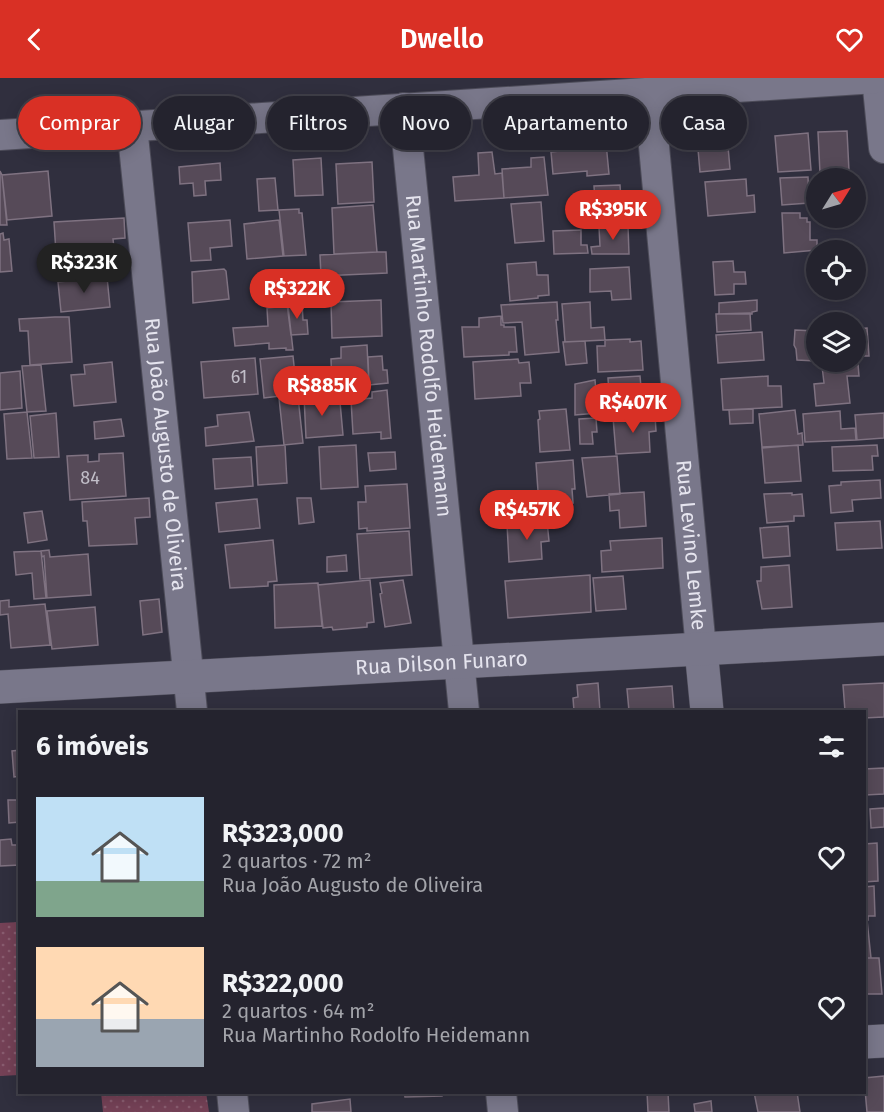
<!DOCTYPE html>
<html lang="pt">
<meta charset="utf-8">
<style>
body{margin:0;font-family:"Fira Sans",sans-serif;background:#302f3a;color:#f1f3f6;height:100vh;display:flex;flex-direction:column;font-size:22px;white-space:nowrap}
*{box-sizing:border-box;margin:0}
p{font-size:20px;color:#a3a4aa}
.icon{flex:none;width:33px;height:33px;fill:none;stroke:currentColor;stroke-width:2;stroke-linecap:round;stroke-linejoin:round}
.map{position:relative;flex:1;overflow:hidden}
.drawer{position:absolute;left:18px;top:632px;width:848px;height:384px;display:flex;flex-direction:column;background:#24232e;border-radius:0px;box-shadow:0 3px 15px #0003,0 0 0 2px #41404a}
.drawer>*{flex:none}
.top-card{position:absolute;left:18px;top:18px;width:849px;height:54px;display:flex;gap:12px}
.needle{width:39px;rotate:53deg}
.tools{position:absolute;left:806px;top:90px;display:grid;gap:12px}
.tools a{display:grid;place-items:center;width:60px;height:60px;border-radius:50%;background:#24232e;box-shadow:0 3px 15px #0003,0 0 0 2px #41404a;font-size:30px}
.price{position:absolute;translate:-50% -51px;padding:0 14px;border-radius:21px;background:#d93025;color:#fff;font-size:20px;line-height:39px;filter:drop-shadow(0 2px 3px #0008)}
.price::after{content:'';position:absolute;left:50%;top:36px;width:18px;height:14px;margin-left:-9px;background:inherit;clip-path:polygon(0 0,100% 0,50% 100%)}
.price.current{background:#222;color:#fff}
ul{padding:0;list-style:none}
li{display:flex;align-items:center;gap:18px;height:150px;padding:0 18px}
li span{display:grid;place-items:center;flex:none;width:168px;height:120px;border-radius:0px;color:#555}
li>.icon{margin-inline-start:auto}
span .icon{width:72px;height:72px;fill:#fffc;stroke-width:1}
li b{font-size:26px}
h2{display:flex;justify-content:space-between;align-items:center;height:72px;padding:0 18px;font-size:26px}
.pill{padding:0 21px;border-radius:27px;background:#24232e;box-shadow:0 3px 15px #0003,0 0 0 2px #41404a;font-size:21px;line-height:54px}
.pill.current{background:#d93025;color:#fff}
header{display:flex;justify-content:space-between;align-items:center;height:78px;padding:0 18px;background:#d93025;color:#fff;font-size:27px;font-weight:600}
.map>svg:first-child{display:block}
</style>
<header><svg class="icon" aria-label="back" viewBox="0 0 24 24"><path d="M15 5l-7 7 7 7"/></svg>Dwello<svg class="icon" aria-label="heart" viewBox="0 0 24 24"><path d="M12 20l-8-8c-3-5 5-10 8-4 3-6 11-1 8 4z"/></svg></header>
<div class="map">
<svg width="884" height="1034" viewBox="0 0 884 1034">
<defs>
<pattern id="grass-dots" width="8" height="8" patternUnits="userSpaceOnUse" patternTransform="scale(1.5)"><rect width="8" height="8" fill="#744156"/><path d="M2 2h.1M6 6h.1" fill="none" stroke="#885c6f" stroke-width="1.8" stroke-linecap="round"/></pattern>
</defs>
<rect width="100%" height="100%" fill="#302f3e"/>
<!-- grass -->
<path fill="url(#grass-dots)" d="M19 844V997L0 998V845Z
M101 1014H206L209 1034H103Z"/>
<!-- building -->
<path fill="#564a58" stroke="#7f7281" stroke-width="1.5" d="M847 53 849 93 820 95 818 54Z
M808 55 811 92 778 94 775 58Z
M727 57 730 91 700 94 697 60Z
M606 65 609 96 587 98V93L553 96 551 74 586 70V67Z
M492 74 495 96 502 95 504 120 455 123 453 99 479 97 478 75Z
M544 79 548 117 504 120 502 91 531 89V80Z
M321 80 323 117 295 118 293 82Z
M372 84 374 124 338 126 336 86Z
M220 85 221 102 205 103 206 117 194 118 193 105 180 106 179 89Z
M0 93 2 97 7 147H0Z
M48 93 52 138 7 142 2 97Z
M808 99 809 125 782 127 780 100Z
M275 100 278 132 259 133 257 101Z
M746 101 747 118 754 117 755 134 708 138 705 104Z
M620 107 622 138 596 140 594 108Z
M541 124 544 163 515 165 511 126Z
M373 127 377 174 334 176 332 130Z
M299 131V135H302L306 177 284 178 279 132Z
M782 135H800V140H807V144H810V162H817V172L784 175Z
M124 140 125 160 113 161 115 179H111V185L57 190 54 144Z
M230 142 232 168 210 170 211 182 191 183 188 145Z
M279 142 283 178 247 181 244 146Z
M628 148 629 176H592L591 169 600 168 599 149Z
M581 152V167H587L588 175 554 176 553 153Z
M3 155 4 162 9 161 12 193 0 194V156Z
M377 174H386L387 195 321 198 320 177Z
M733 183 734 194H745L746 206H734V216L715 217 713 184Z
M536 184 537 197H548L549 217 538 218V220L510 223 507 186Z
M629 189 631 221 612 222 611 213 590 214V191Z
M224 191 226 193 229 221 193 225 192 194Z
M107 199 110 229 61 234 58 204Z
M381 222 382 258 332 260 331 224Z
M757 222V233L752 234V236H719V225Z
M557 224 558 242H556L559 274 525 277 522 244 503 245 501 227Z
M590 224 591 250 604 249 605 262 565 264 562 226Z
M302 225 303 242H307L308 256 291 257 287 226Z
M288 228 293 272H286V270L269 271V265L235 268 233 250 268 248 267 230Z
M750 235 751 252 717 254 716 236Z
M501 238V247H504V249H515L517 274H509V277L464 279 462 249H479V240Z
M55 239H69L72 284 30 287 28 253H20L19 241Z
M867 250 869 278H855V251Z
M795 252 816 253V283L797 282 796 271 794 267Z
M762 254 764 282 718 285 716 257Z
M630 261V264L641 263 643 292 598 294 597 268H605V262Z
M585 263 587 285 566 287 563 264Z
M367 267 369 309 343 311V308L332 309 331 281 341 280V269Z
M293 278 297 316 264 320 260 281Z
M382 278 383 292H387L388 305 369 307 368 279Z
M255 280 258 316 204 320 201 284Z
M518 281 519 285 529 284 531 305H520L521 318 475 321 473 284Z
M112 284 116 324 74 328 71 297 85 296 84 287Z
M858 286 859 298H847L850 325 816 328 814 306 824 305 822 288Z
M41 287 46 333 27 334 22 288Z
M20 293 22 330 0 332V295Z
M640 298 643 332 610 334 608 300Z
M768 298V308H781L782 329 723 332 721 301Z
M595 302 598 335 575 337V306Z
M387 312 391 360 381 361V354L353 356 351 322 372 320V314Z
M329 317 330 324H340L343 357 306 360 304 318Z
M298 319 303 365 284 367 279 320Z
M566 331 570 372 540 374 538 342 540 341 539 333Z
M753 331V345L730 346 729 332Z
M795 332 798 356 802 355 803 367 762 369 759 336Z
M840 333 841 351 855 350 856 362 805 364 803 336Z
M27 334 32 380 7 381 4 336Z
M249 334 254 363 206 368 205 350 218 348 217 337Z
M56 335 59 379 34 380 30 338Z
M884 335V360L857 362 855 337Z
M655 337 656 353 649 354 650 374 616 376 613 339Z
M596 340 597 354H592L593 366H580L579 341Z
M121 341 124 358 95 361 94 344Z
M285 367 287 405 258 407 256 369Z
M356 367 358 409 321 411 319 369Z
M798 367 801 403 765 405 762 370Z
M877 367 878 378H872L873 392 833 393 832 369Z
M395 374 396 391 370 393 368 375Z
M123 375 126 418 70 422 67 378 88 377V384L99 383V376Z
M617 378 620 416 587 419 582 380Z
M251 379 253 408 215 411 213 381Z
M573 382 575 411H572L573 425 541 427V413H538L536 385Z
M880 402 881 420 852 422 853 433 831 435 829 408 841 407V404Z
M407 406 410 450 367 453V450L359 451 358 424H366L365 408Z
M644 414 646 448 620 450 619 432 610 433 609 416Z
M792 415V417L802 416 804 438H794V443L767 445 764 416Z
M149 420 150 439 135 440 137 466 89 468 87 443H83L82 424Z
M297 420H311L314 444 299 446Z
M257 421 260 450 219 454 216 425Z
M42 433 47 462 28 465 24 435Z
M547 443 549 463 541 464 542 481 509 484 507 446Z
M880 443 882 470 837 472 835 445Z
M788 448 790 478 763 480 760 450Z
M409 453 412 497 360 501 357 456Z
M662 460 663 490 602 494 601 473 611 472 610 463Z
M273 462 277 503 268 504V508L230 510 225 467Z
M49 472 50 479 88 476 91 517 47 520 44 478 42 479 41 473Z
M41 473 46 520 34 521 32 495 16 497 14 474Z
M346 477 347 493 327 494V479Z
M789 487 792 529 762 531 757 503H761V489Z
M590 497 591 534 508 540 505 503Z
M623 498 626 531 596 533 593 500Z
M370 502 374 544 367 545V549L333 552 332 549 323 550 318 507Z
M403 502 411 545 385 549 380 516 382 515 380 505Z
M318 505 322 548 275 550 274 507Z
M159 521 162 554 143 557 140 523Z
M9 522V529L45 526 50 567 11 570 8 536 0 537V523Z
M95 529 98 567 52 571 47 533Z
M598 605 600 633H574L573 620 578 619 577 607Z
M884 605V639L864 640V633H845L843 607Z
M672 608 674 633H629L627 611Z
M20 672V698L14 699 12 673Z
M884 690V716L865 717 864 691Z
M8 722H20V744L9 745Z
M884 730V749L871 750 870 731Z
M11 761 12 767H20V787L0 788V762Z
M877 765 878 803 864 804V766Z
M874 808 875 838H868V842H864V809Z
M864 842H867L871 880H864Z
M864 880H879L882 916H864Z
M884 998V1034H867L864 1000Z
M404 1014H442V1018L405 1019Z
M647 1014H668L669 1034H648Z
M754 1014H797L800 1034H758Z
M350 1021 351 1034H312V1026Z
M711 1023 712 1034H695L694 1026Z"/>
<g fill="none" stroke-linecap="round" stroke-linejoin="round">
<!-- minor casing -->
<g stroke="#4d4c59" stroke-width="32">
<g id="minor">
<path d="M877 0 884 70"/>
<path id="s1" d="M649 15 701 571"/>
<path id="s2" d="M404 30 464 633"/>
<path id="s3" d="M132 48 192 633"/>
<path d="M0 57 876 0"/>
<path d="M232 1014 234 1034"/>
<path d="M501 1014 503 1034"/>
</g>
</g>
<!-- tertiary casing -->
<g stroke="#4d4c59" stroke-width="34">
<g id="tertiary">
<path d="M701 571 707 633"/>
<path id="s4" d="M0 609 884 561"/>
<path d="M864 964 884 963"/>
</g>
</g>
<!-- minor -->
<use href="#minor" stroke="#79778a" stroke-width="30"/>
<!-- tertiary -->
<use href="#tertiary" stroke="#79778a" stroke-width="33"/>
</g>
<g text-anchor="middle" stroke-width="6" stroke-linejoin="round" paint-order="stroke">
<!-- number labels -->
<g font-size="18" fill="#c1bec8">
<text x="239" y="305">61</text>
<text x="90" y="406">84</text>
</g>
<!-- street labels -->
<g font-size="21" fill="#e5e4ee" stroke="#18181f">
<text dy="7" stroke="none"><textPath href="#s2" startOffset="249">Rua Martinho Rodolfo Heidemann</textPath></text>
<text dy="7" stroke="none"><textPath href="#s3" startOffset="330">Rua João Augusto de Oliveira</textPath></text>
<text dy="7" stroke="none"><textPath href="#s1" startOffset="454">Rua Levino Lemke</textPath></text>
<text dy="7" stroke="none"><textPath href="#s4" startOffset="442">Rua Dilson Funaro</textPath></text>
</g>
</g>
</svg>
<div class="tools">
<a><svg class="needle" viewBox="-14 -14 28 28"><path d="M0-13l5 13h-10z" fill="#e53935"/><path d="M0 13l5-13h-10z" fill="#a3a4aa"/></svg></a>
<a><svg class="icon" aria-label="locate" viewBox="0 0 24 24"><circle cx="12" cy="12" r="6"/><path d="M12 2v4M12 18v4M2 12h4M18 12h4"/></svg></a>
<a><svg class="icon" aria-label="layers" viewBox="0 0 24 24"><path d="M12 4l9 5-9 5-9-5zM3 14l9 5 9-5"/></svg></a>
</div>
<b class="price" style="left:613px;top:163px">R$395K</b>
<b class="price current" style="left:84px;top:216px">R$323K</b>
<b class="price" style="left:297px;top:242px">R$322K</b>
<b class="price" style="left:322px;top:339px">R$885K</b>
<b class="price" style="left:633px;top:356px">R$407K</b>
<b class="price" style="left:527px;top:463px">R$457K</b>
<div class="top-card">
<a class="pill current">Comprar</a>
<a class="pill">Alugar</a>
<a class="pill">Filtros</a>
<a class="pill">Novo</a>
<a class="pill">Apartamento</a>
<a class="pill">Casa</a>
</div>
<section class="drawer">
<h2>6 imóveis<svg class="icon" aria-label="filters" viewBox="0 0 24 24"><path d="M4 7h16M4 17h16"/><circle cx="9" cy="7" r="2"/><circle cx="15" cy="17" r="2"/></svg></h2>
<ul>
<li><span style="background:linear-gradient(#bfe0f5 70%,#7fa58c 0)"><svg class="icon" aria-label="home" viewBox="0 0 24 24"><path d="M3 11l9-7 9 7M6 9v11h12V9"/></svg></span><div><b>R$323,000</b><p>2 quartos · 72 m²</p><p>Rua João Augusto de Oliveira</p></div><svg class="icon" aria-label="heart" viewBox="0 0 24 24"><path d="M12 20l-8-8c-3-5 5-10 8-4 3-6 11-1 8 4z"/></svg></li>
<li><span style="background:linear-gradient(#ffd9b3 60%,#9aa5b1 0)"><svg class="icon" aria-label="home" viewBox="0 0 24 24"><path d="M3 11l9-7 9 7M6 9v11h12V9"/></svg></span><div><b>R$322,000</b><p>2 quartos · 64 m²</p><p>Rua Martinho Rodolfo Heidemann</p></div><svg class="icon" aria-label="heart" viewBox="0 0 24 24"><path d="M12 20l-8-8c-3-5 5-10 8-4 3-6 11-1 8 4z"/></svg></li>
</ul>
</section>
</div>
